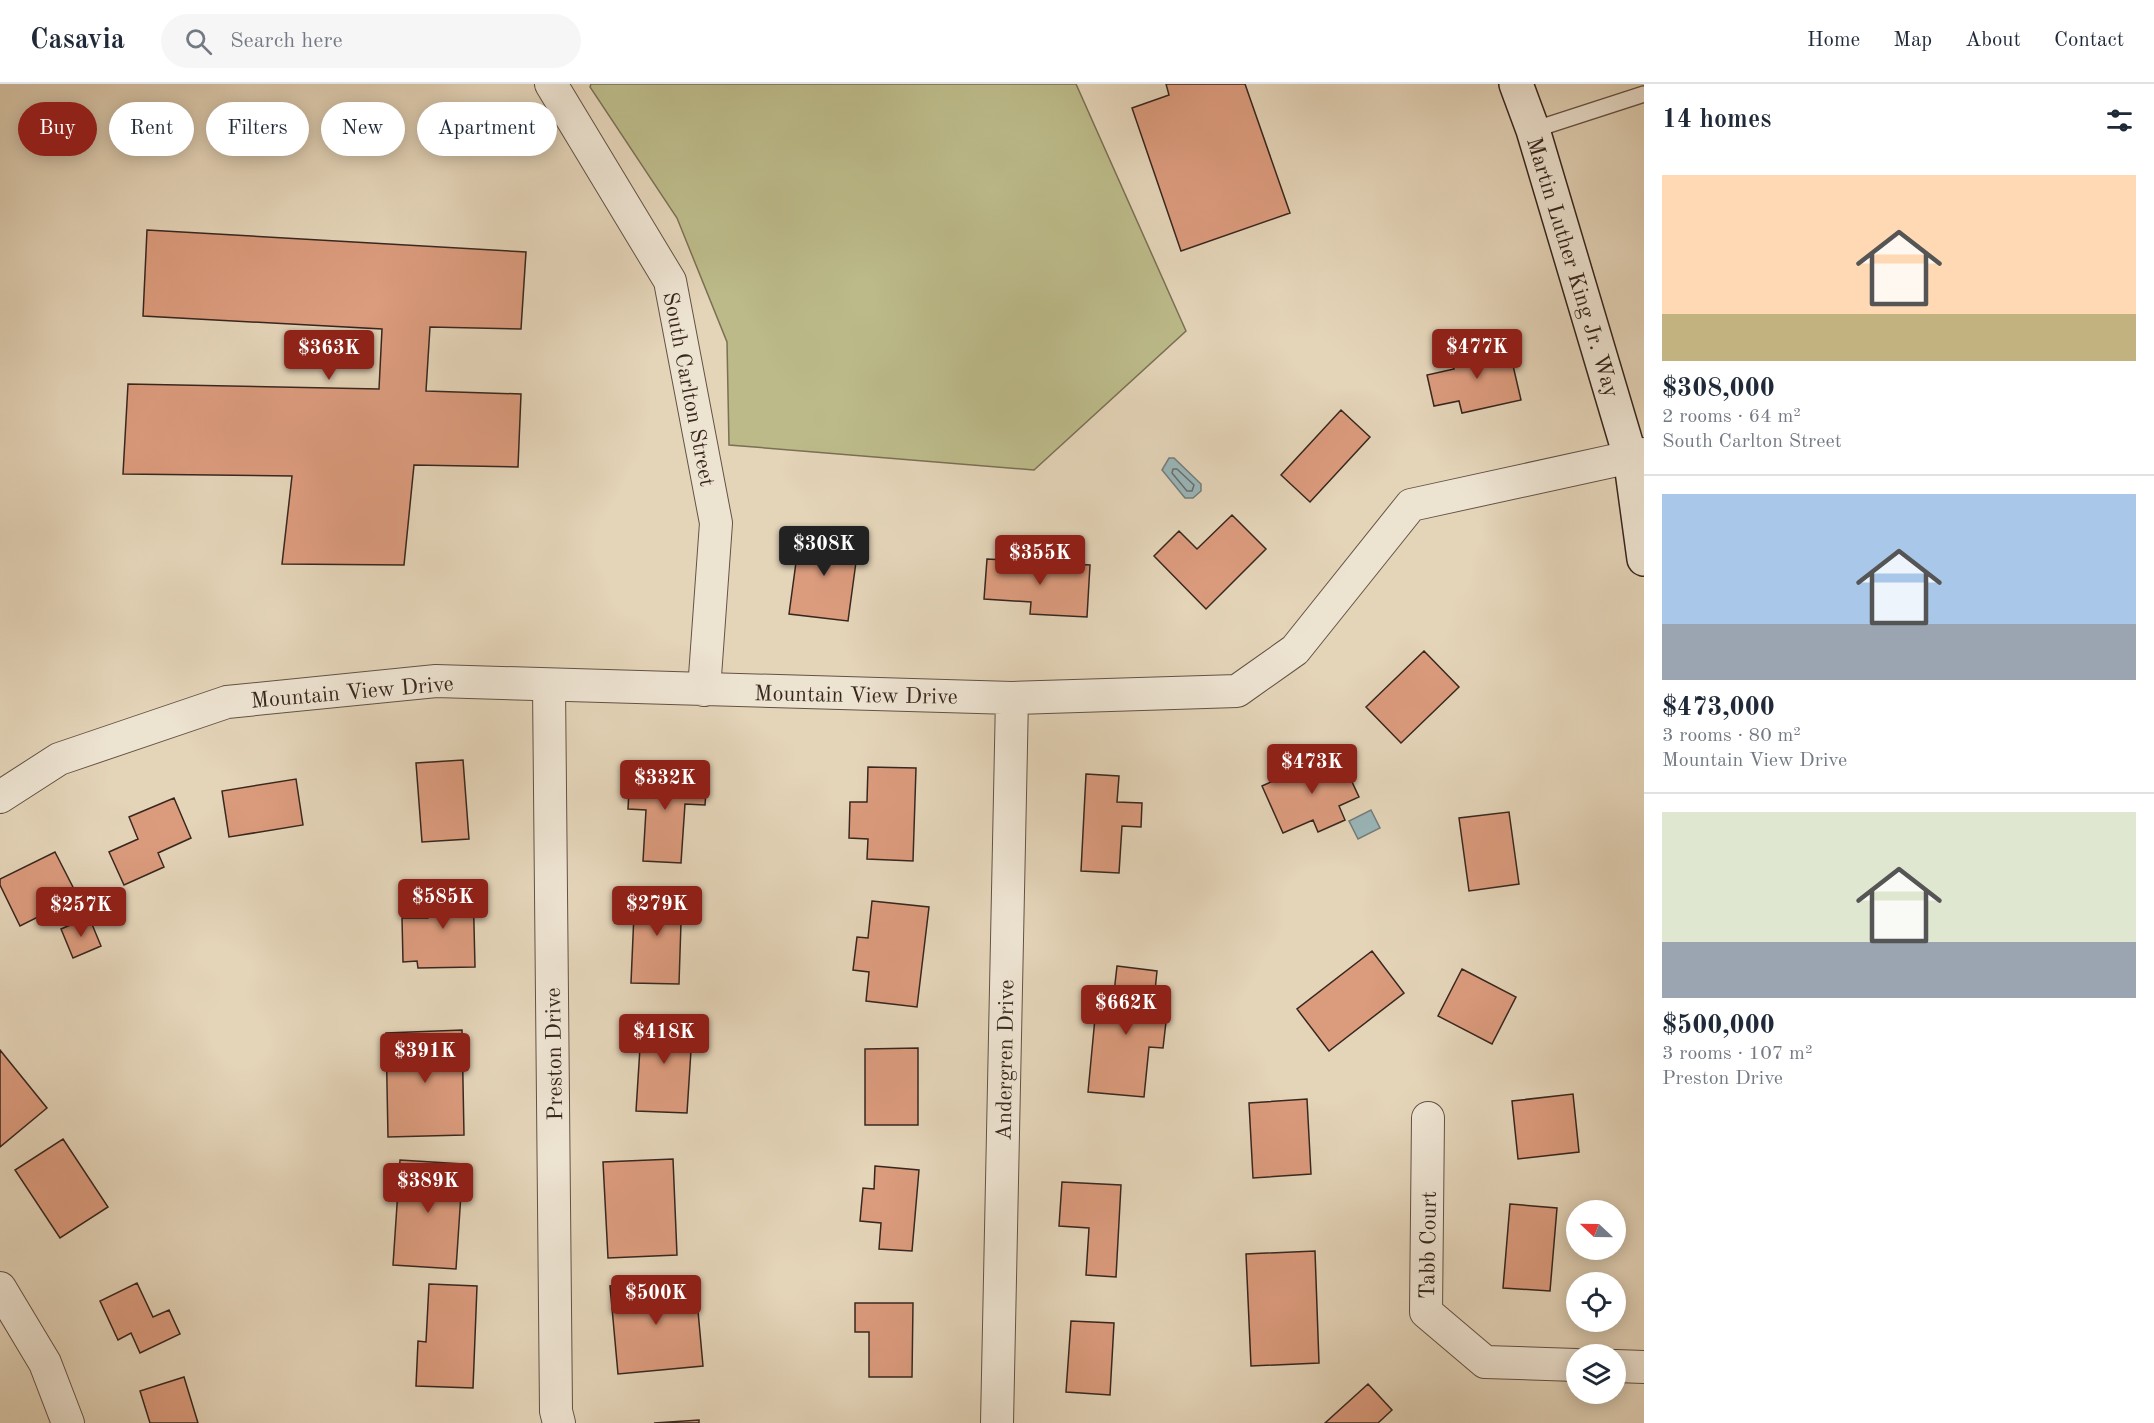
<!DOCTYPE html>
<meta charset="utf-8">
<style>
body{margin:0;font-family:"Old Standard TT",serif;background:#f6f6f7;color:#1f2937;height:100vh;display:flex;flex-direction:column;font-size:22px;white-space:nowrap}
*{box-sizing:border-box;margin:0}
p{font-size:20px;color:#747a83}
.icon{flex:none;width:33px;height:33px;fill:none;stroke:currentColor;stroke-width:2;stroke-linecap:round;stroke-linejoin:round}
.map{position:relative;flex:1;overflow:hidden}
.drawer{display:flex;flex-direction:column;background:#fff;width:510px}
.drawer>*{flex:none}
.top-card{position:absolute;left:18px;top:18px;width:570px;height:54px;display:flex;gap:12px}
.needle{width:39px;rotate:292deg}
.tools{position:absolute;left:1566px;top:1116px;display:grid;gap:12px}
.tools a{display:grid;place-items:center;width:60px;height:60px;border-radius:50%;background:#fff;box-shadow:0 3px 15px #0003;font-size:30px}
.price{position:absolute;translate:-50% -51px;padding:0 14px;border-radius:6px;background:#8f2418;color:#fff;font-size:20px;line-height:39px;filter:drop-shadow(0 2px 3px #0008)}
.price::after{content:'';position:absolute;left:50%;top:36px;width:18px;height:14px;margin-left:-9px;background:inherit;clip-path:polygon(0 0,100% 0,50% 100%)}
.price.current{background:#222;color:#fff}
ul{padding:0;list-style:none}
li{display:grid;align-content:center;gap:12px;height:318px;padding:0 18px}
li+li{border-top:2px solid #e0e1e3}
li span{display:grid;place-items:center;height:186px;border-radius:0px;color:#555}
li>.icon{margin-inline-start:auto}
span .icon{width:108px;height:108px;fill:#fffc;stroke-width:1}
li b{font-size:26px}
h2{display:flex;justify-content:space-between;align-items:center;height:72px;padding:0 18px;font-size:26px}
.chip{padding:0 21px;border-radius:27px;background:#fff;box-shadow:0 3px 15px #0003;font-size:21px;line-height:54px}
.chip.current{background:#8f2418;color:#fff}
header{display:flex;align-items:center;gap:36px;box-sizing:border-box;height:84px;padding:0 30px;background:#fff;border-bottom:2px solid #e0e1e3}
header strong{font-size:28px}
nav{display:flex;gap:33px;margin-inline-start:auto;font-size:21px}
.search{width:420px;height:54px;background:#f6f6f7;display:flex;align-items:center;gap:15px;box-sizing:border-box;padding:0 21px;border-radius:33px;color:#747a83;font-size:22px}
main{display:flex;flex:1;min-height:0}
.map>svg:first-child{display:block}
</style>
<header>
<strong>Casavia</strong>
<div class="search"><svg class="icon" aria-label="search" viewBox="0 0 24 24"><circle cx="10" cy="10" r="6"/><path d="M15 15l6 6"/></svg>Search here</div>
<nav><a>Home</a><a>Map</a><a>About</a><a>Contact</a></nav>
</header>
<main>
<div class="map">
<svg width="1644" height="1339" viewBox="0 0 1644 1339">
<rect width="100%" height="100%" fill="#e4d4b8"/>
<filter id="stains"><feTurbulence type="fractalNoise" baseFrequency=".00333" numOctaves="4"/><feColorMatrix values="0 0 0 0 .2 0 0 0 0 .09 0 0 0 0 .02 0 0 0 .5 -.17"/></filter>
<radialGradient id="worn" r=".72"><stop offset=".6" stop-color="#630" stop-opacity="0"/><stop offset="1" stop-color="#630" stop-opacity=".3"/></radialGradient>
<!-- green -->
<path fill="#bcba89" stroke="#7a7054" stroke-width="1.5" d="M591 0H1076L1186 247 1034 386 729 361 727 258 677 134 590 3Z"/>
<!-- water -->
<path fill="#9ab6b9" stroke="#737d7b" stroke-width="1.5" d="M1169 374H1174L1201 400V407L1193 414H1185L1162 386Z
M1371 726 1380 744 1358 755 1349 737Z"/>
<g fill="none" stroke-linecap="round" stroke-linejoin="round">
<!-- shore -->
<path stroke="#696e6c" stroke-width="1.5" d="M1173 385H1177L1194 401 1192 407H1187L1172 389Z"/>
</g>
<!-- building -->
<path fill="#db9b7d" stroke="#38271f" stroke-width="1.5" d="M1166 0H1245L1290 129 1181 167 1132 24 1169 11Z
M147 146 526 168 521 245 430 243 426 307 521 310 518 383 414 381 404 481 282 480 292 392 123 390 128 300 379 305 382 245 143 232Z
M1508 260 1521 316 1462 329 1459 317 1434 322 1427 291 1454 285 1451 273Z
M1341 326 1370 353 1310 418 1281 391Z
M1232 431 1266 465 1206 525 1154 472 1179 447 1197 465Z
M800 449 859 456 848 537 789 530Z
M987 475 1090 481 1087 533 1030 530 1031 518 984 515Z
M1424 567 1459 603 1401 659 1366 623Z
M1338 668 1359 713 1339 722 1345 736 1318 748 1313 736 1283 749 1262 702Z
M463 676 469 755 422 758 416 679Z
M868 683 916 684 913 777 867 775 868 755 849 754 850 718H867Z
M630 688 707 693 705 721 685 720 681 779 643 777 646 726 628 725Z
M1086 690 1119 692 1117 718 1142 719 1141 743 1122 742 1119 789 1081 787Z
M296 695 303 741 229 753 222 707Z
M174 714 191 754 158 769 164 783 124 801 109 768 138 755 129 733Z
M1509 728 1519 800 1469 807 1459 734Z
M55 768 78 813 20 842 0 801V795Z
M473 800 475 883 418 884 417 877 403 878 402 834H428L427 802Z
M635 806 682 808 679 900 631 899Z
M872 817 929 823 917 923 866 917 869 888 853 886 857 853 868 854Z
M89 833 101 862 73 874 61 845Z
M1372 867 1404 909 1329 967 1297 925Z
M1117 882 1157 887 1152 936 1166 938 1163 964 1149 963 1144 1013 1088 1008 1095 934 1111 935Z
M1462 885 1516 913 1492 960 1438 932Z
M642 932 693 935 687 1029 636 1027Z
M462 946 464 1051 388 1053 386 949Z
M918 964V1041H865V965Z
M0 966 47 1024 0 1063Z
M1573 1010 1579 1068 1518 1075 1512 1017Z
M1307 1015 1311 1090 1253 1094 1249 1019Z
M63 1055 108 1123 60 1154 15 1086Z
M673 1075 677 1171 608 1174 603 1078Z
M400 1076 463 1080 456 1185 393 1181Z
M875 1082 919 1086 912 1167 879 1165 881 1139 860 1137 863 1104 874 1105Z
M1062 1098 1121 1101 1116 1193 1086 1191 1089 1144 1059 1142Z
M1510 1120 1557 1124 1550 1207 1503 1204Z
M1315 1167 1319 1279 1251 1282 1246 1170Z
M695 1194 703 1282 618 1290 610 1202Z
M137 1199 153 1233 169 1226 180 1250 140 1269 131 1249 118 1256 100 1217Z
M429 1200 477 1202 473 1304 416 1302 418 1257 426 1258Z
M855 1219H913L912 1293H869V1248H855Z
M1071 1237 1114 1239 1110 1311 1066 1308Z
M184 1293 198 1339H150L140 1307Z
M1368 1300 1392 1326 1378 1339H1325Z
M699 1336V1339H654Z"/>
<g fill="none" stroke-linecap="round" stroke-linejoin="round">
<!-- lane casing -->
<g stroke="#635245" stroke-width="18">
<path id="lane" d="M1533 46 1644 10"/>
</g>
<!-- street casing -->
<g stroke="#635245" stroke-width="34">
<path id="street" d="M551 0 670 197 716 439 704 606
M549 602 556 1327 559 1339
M0 713 59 675 227 618 436 597 1012 614 1237 607 1295 566 1411 421 1644 370
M1428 1034 1426 1228 1485 1278 1576 1281
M0 1204 45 1279 68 1339
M1616 1282 1644 1283
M997 1339 1012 614"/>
</g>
<!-- secondary casing -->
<g stroke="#38271f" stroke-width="36">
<path id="secondary" d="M1516 0 1533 46 1630 372 1644 475"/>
</g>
<!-- lane -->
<use href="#lane" stroke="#ede3d1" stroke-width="15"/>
<!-- street -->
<use href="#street" stroke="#ede3d1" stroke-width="32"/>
<!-- secondary -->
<use href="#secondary" stroke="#ede3d1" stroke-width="33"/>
</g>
<g text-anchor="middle" stroke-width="5" stroke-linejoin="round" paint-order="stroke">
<!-- street labels -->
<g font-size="22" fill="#38271f" stroke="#ede3d1">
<text transform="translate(1574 183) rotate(73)" y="8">Martin Luther King Jr. Way</text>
<text transform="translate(690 305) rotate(79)" y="8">South Carlton Street</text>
<text transform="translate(352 607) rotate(-5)" y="8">Mountain View Drive</text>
<text transform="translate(856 610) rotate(1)" y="8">Mountain View Drive</text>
<text transform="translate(553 970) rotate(-91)" y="8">Preston Drive</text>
<text transform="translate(1004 976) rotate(-89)" y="8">Andergren Drive</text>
<text transform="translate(1427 1161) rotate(-89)" y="8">Tabb Court</text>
</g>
</g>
<rect width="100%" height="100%" filter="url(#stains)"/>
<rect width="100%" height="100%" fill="url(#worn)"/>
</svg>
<div class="tools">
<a><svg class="needle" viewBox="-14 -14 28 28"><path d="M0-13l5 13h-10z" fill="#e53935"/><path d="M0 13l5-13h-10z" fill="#747a83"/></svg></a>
<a><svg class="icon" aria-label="locate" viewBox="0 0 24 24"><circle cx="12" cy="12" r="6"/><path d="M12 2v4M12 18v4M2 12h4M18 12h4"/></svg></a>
<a><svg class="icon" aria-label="layers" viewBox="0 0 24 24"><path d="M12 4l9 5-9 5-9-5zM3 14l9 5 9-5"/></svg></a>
</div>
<b class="price" style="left:1477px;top:296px">$477K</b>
<b class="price" style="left:329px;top:297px">$363K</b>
<b class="price current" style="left:824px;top:493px">$308K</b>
<b class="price" style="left:1040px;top:502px">$355K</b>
<b class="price" style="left:1312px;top:711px">$473K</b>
<b class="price" style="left:665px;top:727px">$332K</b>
<b class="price" style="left:443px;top:846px">$585K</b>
<b class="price" style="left:657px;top:853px">$279K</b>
<b class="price" style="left:81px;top:854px">$257K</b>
<b class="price" style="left:1126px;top:952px">$662K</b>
<b class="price" style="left:664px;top:981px">$418K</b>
<b class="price" style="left:425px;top:1000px">$391K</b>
<b class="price" style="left:428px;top:1130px">$389K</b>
<b class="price" style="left:656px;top:1242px">$500K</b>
<div class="top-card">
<a class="chip current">Buy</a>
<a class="chip">Rent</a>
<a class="chip">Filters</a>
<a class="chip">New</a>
<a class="chip">Apartment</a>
</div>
</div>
<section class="drawer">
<h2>14 homes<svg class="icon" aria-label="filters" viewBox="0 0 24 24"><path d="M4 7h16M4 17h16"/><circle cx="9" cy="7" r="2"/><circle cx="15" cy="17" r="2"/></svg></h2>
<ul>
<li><span style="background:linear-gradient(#ffd9b3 75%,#c2b280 0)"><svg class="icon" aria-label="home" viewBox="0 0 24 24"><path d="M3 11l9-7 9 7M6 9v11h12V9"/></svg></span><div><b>$308,000</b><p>2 rooms · 64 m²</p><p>South Carlton Street</p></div></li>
<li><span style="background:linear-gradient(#a9c7e8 70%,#9aa5b1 0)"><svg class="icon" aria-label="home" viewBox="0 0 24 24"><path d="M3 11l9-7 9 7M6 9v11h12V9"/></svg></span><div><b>$473,000</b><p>3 rooms · 80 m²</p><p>Mountain View Drive</p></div></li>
<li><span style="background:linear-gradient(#dfe7d0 70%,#9aa5b1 0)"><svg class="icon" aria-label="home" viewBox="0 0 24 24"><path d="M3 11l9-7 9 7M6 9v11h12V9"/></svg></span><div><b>$500,000</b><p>3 rooms · 107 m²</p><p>Preston Drive</p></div></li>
</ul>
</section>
</main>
